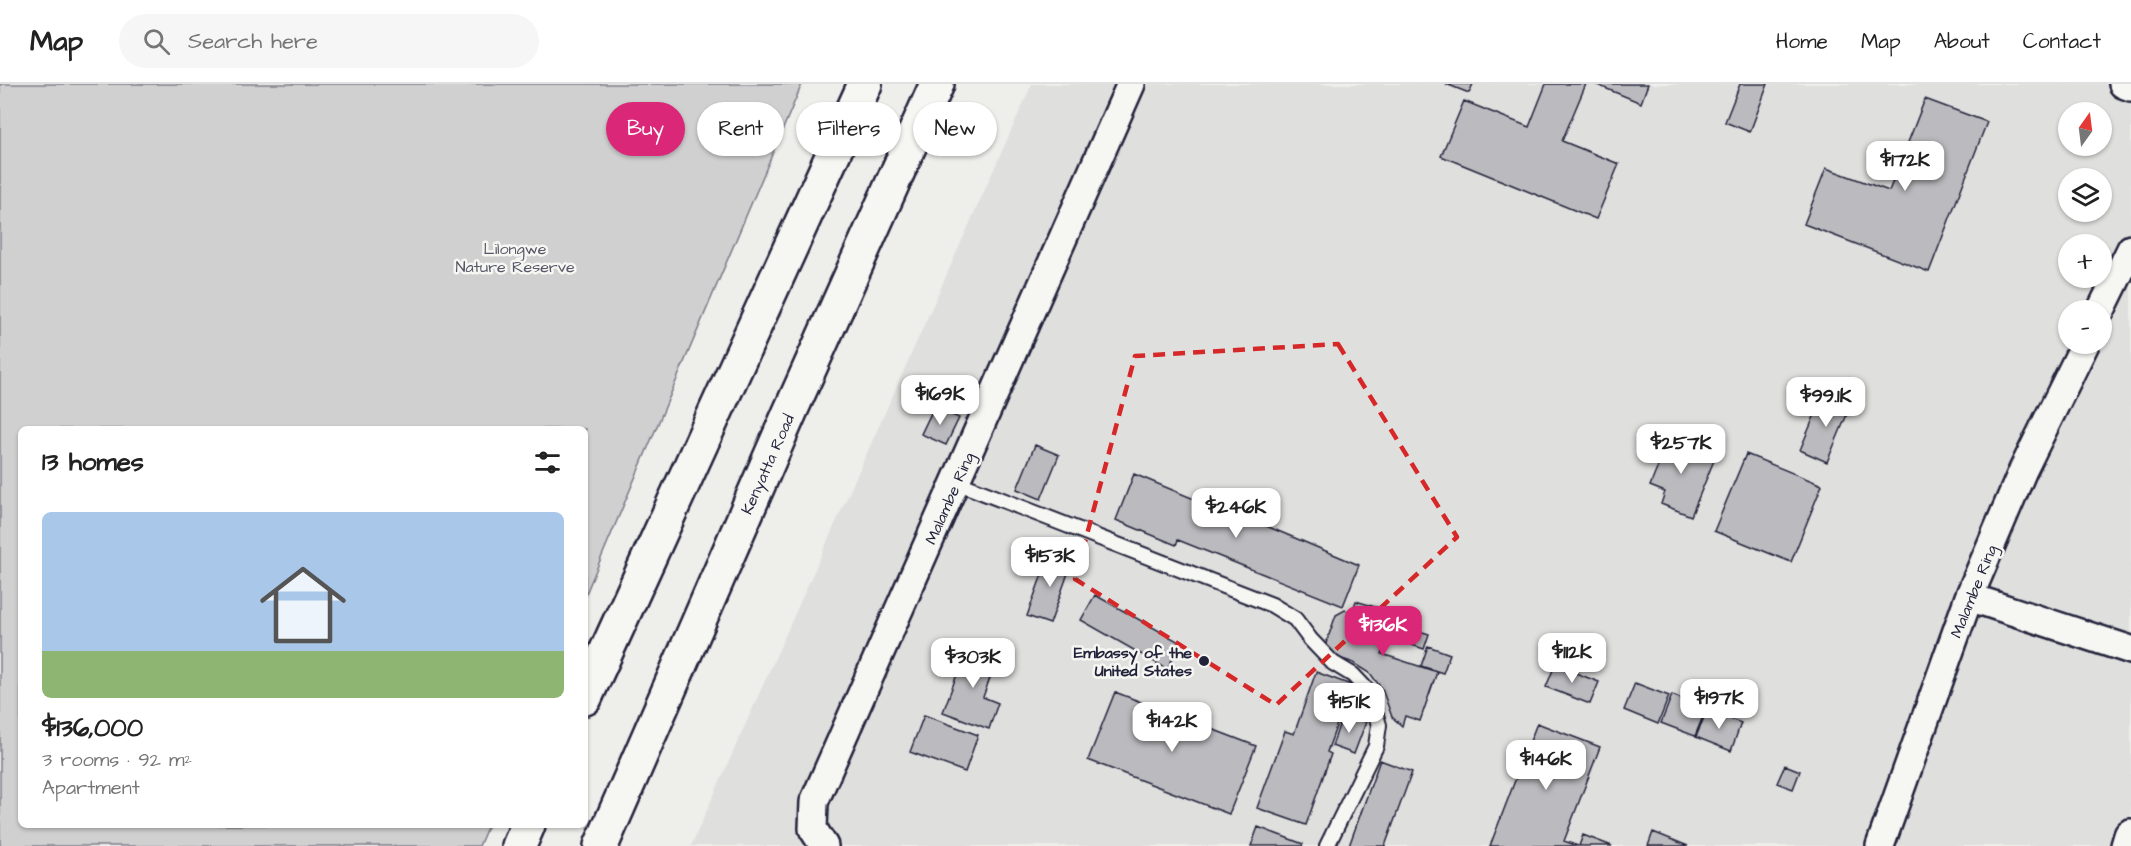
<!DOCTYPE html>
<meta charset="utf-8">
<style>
body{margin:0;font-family:"Architects Daughter",sans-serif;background:#f6f6f6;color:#222;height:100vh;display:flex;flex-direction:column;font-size:22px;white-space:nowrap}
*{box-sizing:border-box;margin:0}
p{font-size:20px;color:#767676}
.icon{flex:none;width:33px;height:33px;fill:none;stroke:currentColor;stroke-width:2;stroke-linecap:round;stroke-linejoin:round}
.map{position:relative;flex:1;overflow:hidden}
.side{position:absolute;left:18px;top:342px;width:570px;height:402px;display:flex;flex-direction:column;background:#fff;border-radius:9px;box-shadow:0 2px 4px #0004}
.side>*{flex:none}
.guide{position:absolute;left:606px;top:18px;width:570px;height:54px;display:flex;gap:12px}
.needle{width:39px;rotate:14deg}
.tools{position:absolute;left:2058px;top:18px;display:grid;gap:12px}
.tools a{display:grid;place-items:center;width:54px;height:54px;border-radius:50%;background:#fff;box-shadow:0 2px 4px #0004;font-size:30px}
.price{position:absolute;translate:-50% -51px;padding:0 14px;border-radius:12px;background:#fff;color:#222;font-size:20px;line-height:39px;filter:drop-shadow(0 2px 3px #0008)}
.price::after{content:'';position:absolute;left:50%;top:36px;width:18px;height:14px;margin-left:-9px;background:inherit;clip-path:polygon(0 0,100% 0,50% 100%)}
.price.active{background:#db2777;color:#fff}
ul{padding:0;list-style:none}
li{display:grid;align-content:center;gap:12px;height:318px;padding:0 24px}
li+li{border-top:2px solid #e0e0e0}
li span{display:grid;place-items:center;height:186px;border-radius:9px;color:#555}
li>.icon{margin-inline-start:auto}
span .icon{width:108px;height:108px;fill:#fffc;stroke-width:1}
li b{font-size:26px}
h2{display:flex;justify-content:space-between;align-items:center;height:72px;padding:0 24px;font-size:26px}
.pill{padding:0 21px;border-radius:27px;background:#fff;box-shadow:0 2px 4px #0004;font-size:21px;line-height:54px}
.pill.active{background:#db2777;color:#fff}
header{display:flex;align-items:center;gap:36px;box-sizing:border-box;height:84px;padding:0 30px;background:#fff;border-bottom:2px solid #e0e0e0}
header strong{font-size:28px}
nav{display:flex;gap:33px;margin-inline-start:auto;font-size:21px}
.search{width:420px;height:54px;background:#f6f6f6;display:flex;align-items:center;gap:15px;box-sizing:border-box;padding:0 21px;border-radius:33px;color:#767676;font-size:22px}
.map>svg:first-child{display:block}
</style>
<header>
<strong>Map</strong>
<div class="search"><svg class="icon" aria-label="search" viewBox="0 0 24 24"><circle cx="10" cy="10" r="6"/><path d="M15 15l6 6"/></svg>Search here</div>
<nav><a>Home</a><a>Map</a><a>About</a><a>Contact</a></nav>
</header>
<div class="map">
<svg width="2131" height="762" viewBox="0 0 2131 762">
<rect width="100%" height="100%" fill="#eeeeeb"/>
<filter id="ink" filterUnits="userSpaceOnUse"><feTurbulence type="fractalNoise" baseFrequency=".0167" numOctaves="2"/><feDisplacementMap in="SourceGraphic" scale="12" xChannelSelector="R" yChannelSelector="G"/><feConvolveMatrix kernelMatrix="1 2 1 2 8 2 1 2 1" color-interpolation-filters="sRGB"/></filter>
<g filter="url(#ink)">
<!-- built -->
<path fill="#dfdfde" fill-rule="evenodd" d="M1032 0H2131V762H691ZM2068 28H2102V62H2068ZM2068 94H2102V128H2068ZM2068 160H2102V194H2068ZM2068 226H2102V260H2068Z"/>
<!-- green -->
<path fill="#d0d0d1" stroke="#797986" stroke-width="1.5" d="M0 0H802L585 512V345H21V741H488L479 762H0Z"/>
<!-- building -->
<path fill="#bbbbbf" stroke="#22223b" stroke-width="1.5" d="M1446 0H1473L1469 9Z
M1546 0H1586L1562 57 1619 80 1596 135 1441 72 1464 17 1529 43Z
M1595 0H1648L1641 19Z
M1740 0H1768L1750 48 1725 38Z
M1925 15 1987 38 1929 188 1804 140 1826 84 1889 107Z
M1824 309 1851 321 1827 378 1800 366Z
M934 323 959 334 946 361 921 350Z
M1662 353 1715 374 1691 432 1661 420 1665 408 1650 402 1663 370 1656 367Z
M1035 361 1059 371 1041 415 1017 405Z
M1746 370 1822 401 1791 478 1714 447Z
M1134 390 1194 415 1195 412 1359 481 1343 522 1178 456 1176 461 1116 436Z
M1050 468 1073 475 1050 540 1027 532Z
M1095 511 1181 559 1167 585 1081 536Z
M1356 517 1401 531 1397 540 1429 550 1424 565 1388 553 1382 570 1437 588 1420 637 1405 632 1402 642 1392 633 1382 605 1370 589 1354 579 1330 571 1325 562 1336 531 1345 526 1352 529Z
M968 561 998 572 983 613 998 619 989 645 943 628Z
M1428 562 1450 570 1443 589 1421 582Z
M1555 581 1599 598 1590 620 1546 603Z
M1316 588 1351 601 1327 668 1331 670 1306 741 1257 724 1285 647 1294 650Z
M1635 599 1669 612 1658 640 1624 626Z
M1115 608 1256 662 1229 730 1088 676Z
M1672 611 1706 625 1695 652 1661 639Z
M1707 626 1741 639 1731 667 1696 653Z
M1343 630 1366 638 1354 670 1332 662Z
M924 631 978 651 965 688 910 668Z
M1537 639 1600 663 1564 757 1578 762H1490Z
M1380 676 1412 688 1385 762H1349Z
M1785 681 1800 687 1793 705 1777 699Z
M1258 743 1303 760 1302 762H1251Z
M1653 748 1688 762H1648Z
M1583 751 1612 762H1579Z"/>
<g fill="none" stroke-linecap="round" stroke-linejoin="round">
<!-- lane casing -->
<g stroke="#22223b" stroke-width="18">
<path id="lane" d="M956 398 1272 521 1295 535 1310 555 1333 579 1353 591 1369 608 1379 641 1376 662 1327 762"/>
</g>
<!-- street casing -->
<g stroke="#22223b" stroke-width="32">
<path id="street" d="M2123 0 2131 3
M2101 226 2131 165
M1969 513 2131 566
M824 762 813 745 814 718 1131 0
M1880 762 1969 513 2023 386 2085 260"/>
</g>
<!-- secondary casing -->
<g stroke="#22223b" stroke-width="38">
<path id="secondary" d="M585 614 865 0
M519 762 528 741
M601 762 790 328 937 0
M2128 762 2131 752"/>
</g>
<!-- lane -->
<use href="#lane" stroke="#f6f6f2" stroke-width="14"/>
<!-- street -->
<use href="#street" stroke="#f6f6f2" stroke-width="27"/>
<!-- secondary -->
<use href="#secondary" stroke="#f6f6f2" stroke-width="33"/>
</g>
</g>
<!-- marked area -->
<path fill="none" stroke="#d62828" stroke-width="4.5" stroke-dasharray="12 8" stroke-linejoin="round" d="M1338 260 1457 453 1276 621 1075 495 1135 272Z"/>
<!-- markers -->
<circle fill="#22223b" stroke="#f6f6f2" stroke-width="2" cx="1204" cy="577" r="6"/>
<g text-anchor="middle" stroke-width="5" stroke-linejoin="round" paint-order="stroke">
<!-- park labels -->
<g font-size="16" fill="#565668" stroke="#f6f6f2">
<text x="515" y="170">Lilongwe<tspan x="515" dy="18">Nature Reserve</tspan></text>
</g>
<!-- street labels -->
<g font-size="16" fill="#22223b" stroke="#f6f6f2">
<text transform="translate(767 380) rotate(-66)" y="6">Kenyatta Road</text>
<text transform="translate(949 414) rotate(-66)" y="6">Malambe Ring</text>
<text transform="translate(1973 507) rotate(-68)" y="6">Malambe Ring</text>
</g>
<!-- poi labels -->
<g font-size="16" font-weight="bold" fill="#22223b" stroke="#f6f6f2" text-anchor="end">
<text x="1192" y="574">Embassy of the<tspan x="1192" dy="18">United States</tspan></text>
</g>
</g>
</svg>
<div class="tools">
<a><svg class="needle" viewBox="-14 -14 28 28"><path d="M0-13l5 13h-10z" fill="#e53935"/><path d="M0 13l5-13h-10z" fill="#767676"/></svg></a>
<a><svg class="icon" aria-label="layers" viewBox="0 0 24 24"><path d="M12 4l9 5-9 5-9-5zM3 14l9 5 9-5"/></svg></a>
<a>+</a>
<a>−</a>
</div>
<b class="price" style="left:1905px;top:108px">$172K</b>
<b class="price" style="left:940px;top:342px">$169K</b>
<b class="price" style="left:1826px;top:344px">$99.1K</b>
<b class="price" style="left:1681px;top:391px">$257K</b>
<b class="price" style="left:1236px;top:455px">$246K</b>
<b class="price" style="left:1050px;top:504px">$153K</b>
<b class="price active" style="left:1383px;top:573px">$136K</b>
<b class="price" style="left:1572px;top:600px">$112K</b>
<b class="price" style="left:973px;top:605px">$303K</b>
<b class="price" style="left:1719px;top:646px">$197K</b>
<b class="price" style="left:1349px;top:650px">$151K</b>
<b class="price" style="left:1172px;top:669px">$142K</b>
<b class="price" style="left:1546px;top:707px">$146K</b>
<div class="guide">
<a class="pill active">Buy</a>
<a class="pill">Rent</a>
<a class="pill">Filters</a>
<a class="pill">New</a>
</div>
<section class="side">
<h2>13 homes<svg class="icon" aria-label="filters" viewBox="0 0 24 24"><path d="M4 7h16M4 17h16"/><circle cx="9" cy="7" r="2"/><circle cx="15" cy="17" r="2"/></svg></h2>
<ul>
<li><span style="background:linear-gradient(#a9c7e8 75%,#8fb573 0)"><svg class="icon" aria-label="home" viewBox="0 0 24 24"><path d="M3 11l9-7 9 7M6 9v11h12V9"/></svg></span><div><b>$136,000</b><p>3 rooms · 92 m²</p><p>Apartment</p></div></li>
</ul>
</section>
</div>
